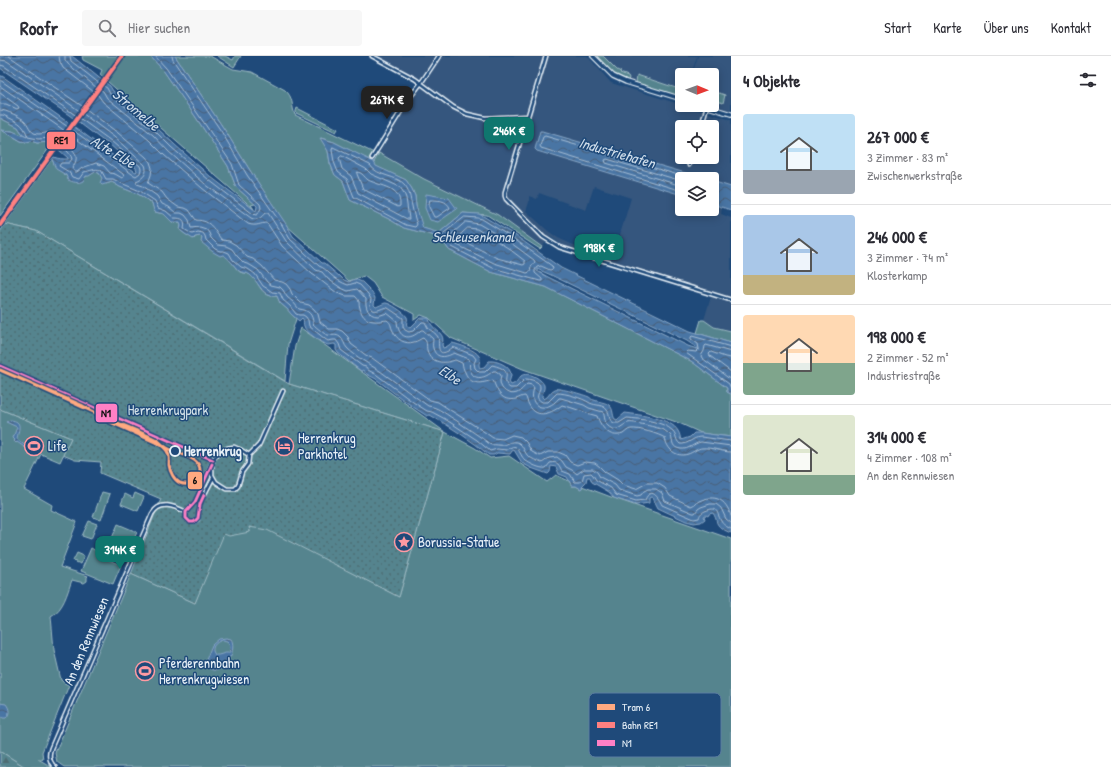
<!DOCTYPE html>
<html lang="de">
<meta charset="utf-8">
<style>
body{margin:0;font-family:"Patrick Hand",sans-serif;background:#f7f7f7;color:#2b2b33;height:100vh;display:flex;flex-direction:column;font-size:15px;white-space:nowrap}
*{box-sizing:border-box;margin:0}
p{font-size:13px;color:#7c7c81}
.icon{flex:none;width:22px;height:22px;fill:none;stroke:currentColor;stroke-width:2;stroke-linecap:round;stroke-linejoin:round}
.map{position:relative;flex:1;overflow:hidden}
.sheet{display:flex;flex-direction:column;background:#fff;width:380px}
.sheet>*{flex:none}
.needle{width:26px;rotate:91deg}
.fabs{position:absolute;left:675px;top:12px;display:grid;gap:8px}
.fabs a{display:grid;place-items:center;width:44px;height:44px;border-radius:4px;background:#fff;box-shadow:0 2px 10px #0003;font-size:20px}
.price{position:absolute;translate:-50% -34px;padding:0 9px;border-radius:8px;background:#0f766e;color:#fff;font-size:13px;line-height:26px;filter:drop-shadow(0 1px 2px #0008)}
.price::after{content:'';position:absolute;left:50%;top:24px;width:12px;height:9px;margin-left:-6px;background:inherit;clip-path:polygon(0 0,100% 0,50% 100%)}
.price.selected{background:#222;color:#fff}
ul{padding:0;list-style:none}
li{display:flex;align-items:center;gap:12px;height:100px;padding:0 12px}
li+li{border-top:1px solid #e1e1e2}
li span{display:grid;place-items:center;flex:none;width:112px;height:80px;border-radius:4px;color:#555}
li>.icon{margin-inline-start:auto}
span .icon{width:48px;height:48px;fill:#fffc;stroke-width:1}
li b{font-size:17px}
h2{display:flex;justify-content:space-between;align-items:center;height:48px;padding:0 12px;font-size:17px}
header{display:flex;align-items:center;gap:24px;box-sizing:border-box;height:56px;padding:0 20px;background:#fff;border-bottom:1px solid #e1e1e2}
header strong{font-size:19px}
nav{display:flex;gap:22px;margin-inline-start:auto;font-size:14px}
.search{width:280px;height:36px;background:#f7f7f7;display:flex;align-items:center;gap:10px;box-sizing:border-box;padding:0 14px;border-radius:4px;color:#7c7c81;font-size:15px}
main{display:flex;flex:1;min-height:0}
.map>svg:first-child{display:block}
</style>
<header>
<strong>Roofr</strong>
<div class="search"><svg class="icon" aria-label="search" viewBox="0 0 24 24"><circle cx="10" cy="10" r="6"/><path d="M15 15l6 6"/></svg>Hier suchen</div>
<nav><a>Start</a><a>Karte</a><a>Über uns</a><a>Kontakt</a></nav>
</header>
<main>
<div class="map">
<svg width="731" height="711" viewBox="0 0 731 711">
<defs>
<pattern id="forest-firs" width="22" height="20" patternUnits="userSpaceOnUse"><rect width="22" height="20" fill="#54848e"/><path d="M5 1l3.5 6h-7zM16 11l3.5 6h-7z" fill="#4e6c73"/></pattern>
<pattern id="park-dots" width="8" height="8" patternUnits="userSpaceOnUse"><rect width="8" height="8" fill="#54848e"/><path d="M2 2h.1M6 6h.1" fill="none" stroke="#4e6c73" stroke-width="1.8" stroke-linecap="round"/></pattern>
<pattern id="water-waves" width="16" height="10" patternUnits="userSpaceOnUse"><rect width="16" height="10" fill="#4975a4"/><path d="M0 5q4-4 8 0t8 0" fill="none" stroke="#485e77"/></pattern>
</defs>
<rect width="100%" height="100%" fill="#1f4a7a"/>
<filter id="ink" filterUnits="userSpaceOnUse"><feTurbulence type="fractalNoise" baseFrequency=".025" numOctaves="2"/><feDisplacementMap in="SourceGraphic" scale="8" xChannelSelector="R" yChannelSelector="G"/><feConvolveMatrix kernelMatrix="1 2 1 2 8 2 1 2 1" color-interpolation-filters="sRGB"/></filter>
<g filter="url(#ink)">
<!-- built -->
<path fill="#36577e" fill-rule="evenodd" d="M379 0H587L611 27 731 64V131L712 125V123H706L542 75H540L535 93 538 95 682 139V153H712V148L722 152 721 158 731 162V242L699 233 564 190 550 181 542 191 498 159 424 123 379 97 412 43 425 26ZM682 71H712V101H682ZM594 130 631 142 613 202 606 200 605 197 594 196 571 188 558 182 548 175 526 155 529 146V140L537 143 539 137 586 154Z
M597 0H697L691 19H682V40L627 24Z
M698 0H731V55L710 49H712V19H692Z
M711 241 731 247V275L714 271 704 264Z"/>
<!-- grass -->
<path fill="#54848e" stroke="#9ebac3" d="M82 0H150L163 14 195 60 228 110 236 131 255 148 251 149 254 153 100 19 102 14 83 4Z
M175 0H210L233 13 252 16 285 34C294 42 291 49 295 59L374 97 369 104 334 86 321 82 328 95 330 107 335 119 343 125 350 144 389 163 404 172 432 179 444 187 449 194 491 216 546 231 691 305 727 332V336L731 338V381L701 377 679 367 523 313 451 282 429 262 421 259 414 264V258L382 241 373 227 364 220 349 225 286 169 251 116 224 73Z
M217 0H225L233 4 235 0H241L234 11Z
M595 0H603L617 14 621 16 620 17 628 20 629 22 628 25 614 18Z
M637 19 682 34V41L636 27Z
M713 35 725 39 723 47 712 43Z
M297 52 338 73 336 76 296 57V55Z
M0 62 18 71 22 77 28 82 12 75H3L21 85 26 86 31 85 37 87 50 86 52 88 0 160Z
M379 97 424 123 498 159 542 191 540 193 487 159 463 157 439 177 422 172 416 150 415 140 412 133 406 124 375 110 374 106Z
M52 103C56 115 62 114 68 122L85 121 95 116 99 117 106 128 112 126 120 131 138 138 152 147 155 156 164 158 172 166H180L181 169 180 174 185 178 194 183 195 181 200 180 202 182V186C209 192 218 195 226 200 231 203 235 213 240 216 245 218 247 216 252 220 258 226 261 238 271 240 273 240 275 240 277 240L280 247 287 253 296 263 288 288 285 325 36 175 5 168Z
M701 264H704L714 271 731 275V287L697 277Z
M301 272 445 376 475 392 490 402 509 400 547 426 556 419 569 425 572 430H576L581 433 582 432V430L611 441 731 483V711H64L57 706 55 697 131 518 195 547 232 451 250 476 248 459 284 482 399 541 445 376 289 328 295 290Z
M0 353 71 382 60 406 41 398 24 433 52 449 51 454 77 466 60 511 88 520 87 521V525L84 527 72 524C67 537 64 553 51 560L54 594 61 624 64 627 69 629 42 696 43 703H38L52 711H25L0 695Z
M102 436 110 438 101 464 93 461Z
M135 437 144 441 138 455 121 448 125 438 133 442Z
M89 465 97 468 91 483 82 480Z
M118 468 137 476 125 504 106 496Z
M91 492 98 496 97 499 121 509 113 528 81 515Z
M77 497 84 500 81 508 73 505Z"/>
<!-- forest -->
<path fill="url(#forest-firs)" stroke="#9ebac3" d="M0 695 22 709 25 711H0Z"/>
<!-- park -->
<path fill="url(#park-dots)" stroke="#9ebac3" d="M5 168 36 175 289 328 445 376 399 541 267 474 249 471 250 476 229 480 224 478 195 547 131 518 161 443 100 417 101 406 75 404 63 399 71 382 0 353V176Z"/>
<!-- water -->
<path fill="url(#water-waves)" stroke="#89a7c6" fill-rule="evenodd" d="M0 0H72L103 25 110 30 113 35 158 73 174 88 211 121 256 155 257 150 236 131 228 110 195 60 163 14 150 0H175L224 73 251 116 286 168 293 180 322 207H324L339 220V219L344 224 349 226 355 223 362 226 372 236 375 242 374 249 376 251C379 250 382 248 385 247 389 246 405 257 407 261 409 266 403 268 410 272L420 262H429C429 264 430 266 431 268 436 276 446 277 442 289L443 292 446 291 452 287C458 288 476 294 479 300 482 305 477 307 480 312L484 311 489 305C497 304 511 310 511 319 511 320 510 324 509 326L511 329C517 327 517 324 521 320 527 315 541 322 544 329 545 333 542 337 542 341L544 343C549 341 550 335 555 333 558 331 585 339 589 341 594 344 588 342 594 344 599 346 605 346 609 349 614 353 612 359 615 363L617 364 625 357C640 359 671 362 678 375 680 378 680 381 681 384L690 381 694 377H701L731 381V477C726 475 719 472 717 467 716 463 715 460 713 457L709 458 708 460 706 459 704 460 705 463 701 466 694 467 686 465 658 452 653 442 651 441 649 442V447L636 449 614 442 609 436 592 426 590 421H587L586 426 582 430V432L581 433 576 430H572L567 421 559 418 556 411 551 410 550 416 548 418 531 412 522 407 514 394 512 395 510 398 497 397 494 399H489C471 384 451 371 430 359L427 360C409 349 393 336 376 323 371 320 366 319 363 314L361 315 338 297 336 294V289L334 288 328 289C322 287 305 276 304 270 303 268 304 265 303 263L302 262 299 265 291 258 287 253 280 247 277 240C275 240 273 240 271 240 261 237 258 225 250 219 247 216 242 217 239 215 234 210 229 202 223 199L220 200 213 196 201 186 202 182 200 180 195 181 193 183 185 178 180 174 181 170 180 166H172L164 158 155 156 154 155 152 147 138 138 120 131 112 126 102 129 100 127 102 122 99 117 95 116 89 120H86L83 125C78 128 73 126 68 124L66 119 56 113 52 103 54 101C58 103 63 103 68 103V102L50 86 37 87 31 85 26 86 21 85 16 82 1 74 12 75 27 81 22 77 18 71 0 62V20H2L83 77 134 115 136 116 137 115 136 112 109 88 102 84 69 59 0 12Z
M540 75H542L706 123H682V139L537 95 535 93Z
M320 82 334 86 374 106 376 110 406 124 412 133 415 140 416 150 423 172 439 177 463 157 479 158 483 160 516 180 561 212 690 275 731 287V338L727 336V332L691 305 546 231 491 216 449 194 444 187 432 179 404 172 389 163 350 144 343 125 335 119 330 107 328 95ZM537 213 551 219 687 285 700 294 688 290 550 222 537 215Z
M712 125 731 131V154L712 148Z
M426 138 449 142 457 153 438 166 430 164 425 152Z
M10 364C24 365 18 374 17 383L35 398 33 401 29 399 30 395 17 386 16 387 14 385 15 384 13 382 17 371 6 366Z
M226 582 231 583C234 587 233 597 230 601 228 604 227 603 225 605 224 606 222 609 222 611 218 616 212 615 207 611L206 604 212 589 219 583ZM223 584 227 585C231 589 230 593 229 597 224 596 220 600 215 599L213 595C212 589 218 585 223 584Z
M0 647 6 648C10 653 10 658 6 662H3L0 660Z"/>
<!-- pier -->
<path fill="#1f4a7a" d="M102 22 106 24 76 66 72 63Z
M70 65 74 68 56 93 52 91Z"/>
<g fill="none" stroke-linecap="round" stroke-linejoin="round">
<!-- shore -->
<path stroke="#a8bfd6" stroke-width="1" d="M9 0 82 50 118 77 146 101 150 106 152 112 151 119 148 127 162 136 167 143 178 151 185 152 189 154 196 164C213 165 212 173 222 184L229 185 236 189 247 201 253 203 262 210 274 224 282 226 286 228 290 233 292 238 301 247 309 249 314 253 318 258 320 266 329 273H337L342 275 348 281 351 288 367 300 372 302 430 344 438 346 450 354 483 375 493 382 503 383 512 379 521 381 526 386 532 396 540 400 548 396H558L565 399 570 406 577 409 585 406 595 407 600 411 605 416 618 424 623 429 636 433 647 427H657L665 432 670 440 691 450C694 449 696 447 699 445 715 438 726 443 731 460
M59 0 60 6 63 12 98 39 103 46 149 84 164 99 202 132 248 168C257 171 260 167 267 167L282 190 312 218 318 222 324 227 337 237 346 240H355C361 246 358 246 360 252 363 267 375 266 387 264 392 268 390 269 393 275 396 283 405 289 414 286 418 285 420 283 423 282 428 286 426 289 427 294 431 308 445 308 455 304L462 307C463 310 463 313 465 316 471 331 482 327 493 324 497 335 501 346 516 343 519 342 522 340 525 340 527 342 527 346 529 349 537 364 552 357 562 349 574 352 585 357 597 360 601 371 609 383 623 378 626 376 628 373 631 373 639 372 659 378 665 382 667 393 676 402 688 398 692 397 698 392 702 392 712 391 722 396 731 396
M65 0V4L68 8 97 32 103 35 107 42 153 79 168 95 205 128 251 162C257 165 261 162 265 157H268L286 185 316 214 322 216 328 223 341 232 348 235 357 233 366 243C365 251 368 260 378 260 381 259 384 258 387 257L397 265C398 282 409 286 421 274H423L433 283C433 286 432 289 433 292 436 304 447 301 454 297L469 303C470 306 469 309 470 313 473 326 486 322 493 315H496L501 319C501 321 500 323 500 325 500 334 509 340 517 337 521 335 524 331 527 328L532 329 534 332C527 352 546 358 559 342H561L584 349 589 352 603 356C605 360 604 366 608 370 617 378 621 369 628 367 632 365 659 372 664 374 666 376 670 378 671 380 673 387 672 392 681 393 689 394 694 387 701 386L731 390
M70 0 71 5 100 28 107 32 110 38 156 76 171 91 209 124 253 158 256 159 258 158 261 152 260 148 239 129 232 108 198 58 166 12 155 0
M172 0 173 4 221 75 247 119 282 169 287 178 290 183 319 210C324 212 326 214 330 218 335 223 342 227 348 229L355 227 360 229 368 238 371 243 370 250 373 254C379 256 383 250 388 252L403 262V271L405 274 409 276 413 275 422 266H425C426 268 427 270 428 272 431 275 436 277 438 281 440 285 435 302 448 295 450 294 451 292 453 291L473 299 476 303 474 307 475 312 479 316H485L492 309C518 315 498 324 510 332H516L525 323C530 323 541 325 540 332 539 339 534 341 542 346H548L557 337C566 337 582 342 590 347 596 350 603 348 607 354 611 359 607 363 614 367H619L627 362C640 363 663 365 673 375 677 379 675 384 680 388 688 389 693 381 701 381L731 385
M0 4 7 5 74 51 114 81 145 109C148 117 144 122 136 125L137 128 143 130 157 140 162 148 169 151 176 157H181L185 159 189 164 191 172 200 171 206 173 209 177 211 182 218 189 226 190 232 193 237 200 244 207 250 209 258 214 267 226 271 229 280 231 283 234 287 241 293 246 299 253C308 254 313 258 313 268 316 271 325 279 328 279 333 280 336 278 340 281 344 284 344 289 347 292 355 300 370 309 380 315L428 350C439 351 448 360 457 365 468 373 480 380 491 389 496 388 500 390 504 389 508 388 510 385 516 386 523 387 523 395 528 400 532 403 537 405 542 407L549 402 557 401 562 405 566 411 572 414 577 418 584 413H593L597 416 600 421 615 429 619 434 637 440 641 439 644 435 648 433H656L662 437 665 445 693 457H695L698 453 701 451 710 448H716L721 452 726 463 731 467
M0 9 4 10 71 56 111 85 140 110 141 113 140 117 136 120 132 118 81 80 0 24
M0 30 78 84 123 118 124 121 122 122 115 118 110 117 104 110 96 107 82 112 77 116H75L72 112C83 98 70 91 60 83 57 81 56 78 53 77 46 75 41 80 34 77 30 75 28 68 25 65 21 61 6 54 0 54
M0 37 18 50 19 52 17 53 6 48H0
M0 59H3C17 66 23 66 28 81L38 83 51 82C57 86 71 96 72 103L69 107H61L59 110 69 116 72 121 79 123 84 116C91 115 94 112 101 114L106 123H113L121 127 140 135 155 145 158 152 166 155 174 162C183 162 186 164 184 173L192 178 198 176 203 177 205 180 206 184 215 193 220 195H224L229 197 233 204 241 211 248 213 255 218 263 230 268 233 272 236 280 237 283 244 290 250 296 258 299 259H303L306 261 308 264 309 270 325 283 328 285 333 284H336L339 288 341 294 362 310 366 311 368 314 377 319 413 346 427 355 432 356 445 363 477 384 490 395 497 393 507 394C519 384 518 398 525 404 530 408 540 413 546 412L550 407C558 405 559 409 562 415L570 418 575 426H580L582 425 584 418 591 417 593 419 596 424 611 432 616 439 636 445 645 444C651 430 658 441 662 449L694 463 699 462C700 458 701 457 705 455 718 450 716 455 721 465 722 468 727 471 731 473
M333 91 370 109C377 121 397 119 405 129 410 136 410 142 412 150 413 156 415 163 417 168L416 170 415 171 406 169 354 141 347 123 338 116 334 106 332 94Z
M342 100 366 113 371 118 400 131 404 137 406 142 409 163H407L358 137 351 120 342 113 339 102 340 101Z
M358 116C363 117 364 121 368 124 382 131 401 130 400 150L398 151 363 133 357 118Z
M682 125 607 103 605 104 606 107 682 130
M682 135 541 92 540 90 543 81 545 80 692 123
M430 144C438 144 447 144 450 152L437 161H434L429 151Z
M465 161 478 162 482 163 514 183 552 210 553 213 550 214 541 210 537 211 535 214V217L542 223V225H540L493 212 452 191 447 184 443 181 442 179Z
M466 166 479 168 511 187 534 204 535 206 531 211 530 216 527 217 494 207 455 188 451 181V179Z
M468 172 477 173 508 192 525 205V208L523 209 497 202 459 183V180Z
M731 291 692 280 691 281V283L698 288 699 293 696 296 688 295 686 297 729 328 731 333
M731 296 706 289 705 290 704 295 701 300 702 302 731 324
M731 302 725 301 711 296 709 298 710 300 731 316"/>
<!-- minor casing -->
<g stroke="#e8f1f8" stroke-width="5.5">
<path id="minor" d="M372 0 415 23 453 51 467 58 485 62 528 60
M546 0 505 136V140L506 143 543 181 559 191 731 244
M701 71 707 50
M372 102 408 44 421 27 439 0
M689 109 691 101
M0 310 213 404
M249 399 241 394 234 391 228 392 221 395 214 402 212 408V419L216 426 227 433H235L238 430 242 416 248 408 249 399 259 389 283 335
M211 409 195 446 186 456V462L190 466H194L198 463 200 447 213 422
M55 711C49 706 48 700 51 692L152 458C160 444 174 450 186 456"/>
</g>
<!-- secondary casing -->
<g stroke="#e8f1f8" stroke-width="6">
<path id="secondary" d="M593 0 613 20 626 26 682 43
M702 49 731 58"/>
</g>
<!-- minor -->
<use href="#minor" stroke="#1f4a7a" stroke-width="2.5"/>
<!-- secondary -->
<use href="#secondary" stroke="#1f4a7a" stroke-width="3.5"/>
<!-- tram -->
<path stroke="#e8f1f8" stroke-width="1" d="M169 400C172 410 173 425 187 427 192 427 195 425 198 422"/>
<!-- bus-1 casing -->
<g stroke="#1f4a7a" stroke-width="6">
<path id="bus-1" d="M0 310 213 404
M190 466 186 462V456L195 446 212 408
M190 466H194L198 462 200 448 204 439"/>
</g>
<!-- bus-1 -->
<use href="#bus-1" stroke="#ff80c5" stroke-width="3"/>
<!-- rail-1 casing -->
<g stroke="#1f4a7a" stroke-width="7">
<path id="rail-1" d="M0 169 122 0"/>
</g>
<!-- rail-1 -->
<use href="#rail-1" stroke="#ff8080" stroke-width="4"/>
<!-- tram-1 casing -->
<g stroke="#1f4a7a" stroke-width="6">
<path id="tram-1" d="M0 314 83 350 100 359Z
M100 359C119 368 138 375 157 384 161 387 164 391 169 393 177 397 187 399 194 404 208 413 195 433 180 427 174 424 170 416 169 409 169 405 170 401 168 397 166 392 162 389 157 387L110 366Z"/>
</g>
<!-- tram-1 -->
<use href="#tram-1" stroke="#ffa980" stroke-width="3"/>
</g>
</g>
<!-- icons -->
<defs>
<g id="stadium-ring" transform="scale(1)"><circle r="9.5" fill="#1f4a7a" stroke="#ff9aa2" stroke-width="1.5"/><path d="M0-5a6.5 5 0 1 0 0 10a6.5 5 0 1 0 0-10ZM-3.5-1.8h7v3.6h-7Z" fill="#ff9aa2"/></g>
<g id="hotel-ring" transform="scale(1)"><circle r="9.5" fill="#1f4a7a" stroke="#ff9aa2" stroke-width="1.5"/><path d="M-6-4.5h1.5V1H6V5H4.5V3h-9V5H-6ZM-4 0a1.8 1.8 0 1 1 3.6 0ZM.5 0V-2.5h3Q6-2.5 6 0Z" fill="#ff9aa2"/></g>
<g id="sight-ring" transform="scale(1)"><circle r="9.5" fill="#1f4a7a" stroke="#ff9aa2" stroke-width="1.5"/><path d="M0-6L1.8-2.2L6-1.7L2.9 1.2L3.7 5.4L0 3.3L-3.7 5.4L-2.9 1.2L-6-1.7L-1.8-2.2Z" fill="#ff9aa2"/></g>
</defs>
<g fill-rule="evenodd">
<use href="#stadium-ring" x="34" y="390"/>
<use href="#hotel-ring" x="284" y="390"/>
<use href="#sight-ring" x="404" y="486"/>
<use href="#stadium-ring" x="145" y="615"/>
</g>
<!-- markers -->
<circle fill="#1f4a7a" stroke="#e8f1f8" stroke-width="2" cx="175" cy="395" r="5"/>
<g text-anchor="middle" stroke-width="3" stroke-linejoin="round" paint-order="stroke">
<!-- park labels -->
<g font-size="14" fill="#d2e1e8" stroke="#1f4a7a">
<text x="168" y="359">Herrenkrugpark</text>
</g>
<!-- poi labels -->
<g font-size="14" fill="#e8f1f8" stroke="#1f4a7a" text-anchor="start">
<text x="298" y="387">Herrenkrug<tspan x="298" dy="16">Parkhotel</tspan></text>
<text x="48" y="395">Life</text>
<text x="418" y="491">Borussia-Statue</text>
<text x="159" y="612">Pferderennbahn<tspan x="159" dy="16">Herrenkrugwiesen</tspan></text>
</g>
<!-- stop labels -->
<g font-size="14" font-weight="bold" fill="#e8f1f8" stroke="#1f4a7a" text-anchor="start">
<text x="184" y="400">Herrenkrug</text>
</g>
<!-- street labels -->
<g font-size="14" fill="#e8f1f8" stroke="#1f4a7a">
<text transform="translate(86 585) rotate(-67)" y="5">An den Rennwiesen</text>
</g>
<!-- water labels -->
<g font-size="15" font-style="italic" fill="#d0deeb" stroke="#1f4a7a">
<text transform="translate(136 54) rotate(40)" y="5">Stromelbe</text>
<text transform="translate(113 96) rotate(31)" y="5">Alte Elbe</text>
<text transform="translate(617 97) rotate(16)" y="5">Industriehafen</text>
<text x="473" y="186">Schleusenkanal</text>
<text transform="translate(450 319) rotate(33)" y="5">Elbe</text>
</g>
</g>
<!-- legend -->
<rect x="589" y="637" width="132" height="64" rx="6" fill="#1f4a7a" stroke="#5b7ca0" stroke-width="1"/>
<rect x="597" y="648" width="18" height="6" fill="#ffa980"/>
<rect x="597" y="666" width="18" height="6" fill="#ff8080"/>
<rect x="597" y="684" width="18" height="6" fill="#ff80c5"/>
<g font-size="11" fill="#e8f1f8">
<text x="622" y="655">Tram 6</text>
<text x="622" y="673">Bahn RE1</text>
<text x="622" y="691">N1</text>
</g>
<g stroke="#1f4a7a" stroke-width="1.5">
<rect x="46" y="75" width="30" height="19" rx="4" fill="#ff8080"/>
<rect x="95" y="347" width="23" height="20" rx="4" fill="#ff80c5"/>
<rect x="187" y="415" width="16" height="19" rx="4" fill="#ffa980"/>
</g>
<g font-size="11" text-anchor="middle" font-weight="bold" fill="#111">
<text x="61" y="88">RE1</text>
<text x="106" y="361">N1</text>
<text x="195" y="428">6</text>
</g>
</svg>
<div class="fabs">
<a><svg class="needle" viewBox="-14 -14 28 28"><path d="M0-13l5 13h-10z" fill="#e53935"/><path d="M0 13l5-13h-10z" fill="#7c7c81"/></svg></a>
<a><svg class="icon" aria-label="locate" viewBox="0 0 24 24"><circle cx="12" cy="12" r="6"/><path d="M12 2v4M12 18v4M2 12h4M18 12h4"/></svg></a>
<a><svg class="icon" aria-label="layers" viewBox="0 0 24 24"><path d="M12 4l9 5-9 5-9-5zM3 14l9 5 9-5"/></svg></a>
</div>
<b class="price selected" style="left:387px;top:64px">267K €</b>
<b class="price" style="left:509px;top:95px">246K €</b>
<b class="price" style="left:599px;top:212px">198K €</b>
<b class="price" style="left:120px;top:514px">314K €</b>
</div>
<section class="sheet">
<h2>4 Objekte<svg class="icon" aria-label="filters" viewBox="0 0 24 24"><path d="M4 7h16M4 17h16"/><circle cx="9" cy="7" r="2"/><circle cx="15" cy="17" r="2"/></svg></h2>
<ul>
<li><span style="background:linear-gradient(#bfe0f5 70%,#9aa5b1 0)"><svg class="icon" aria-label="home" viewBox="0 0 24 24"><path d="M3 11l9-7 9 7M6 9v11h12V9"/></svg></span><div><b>267 000 €</b><p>3 Zimmer · 83 m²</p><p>Zwischenwerkstraße</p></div></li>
<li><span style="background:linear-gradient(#a9c7e8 75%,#c2b280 0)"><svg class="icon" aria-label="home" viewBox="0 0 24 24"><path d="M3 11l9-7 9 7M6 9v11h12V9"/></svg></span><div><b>246 000 €</b><p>3 Zimmer · 74 m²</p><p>Klosterkamp</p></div></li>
<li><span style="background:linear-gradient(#ffd9b3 60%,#7fa58c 0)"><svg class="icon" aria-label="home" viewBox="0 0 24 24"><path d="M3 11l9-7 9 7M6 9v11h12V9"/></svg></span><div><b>198 000 €</b><p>2 Zimmer · 52 m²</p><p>Industriestraße</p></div></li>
<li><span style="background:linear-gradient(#dfe7d0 75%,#7fa58c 0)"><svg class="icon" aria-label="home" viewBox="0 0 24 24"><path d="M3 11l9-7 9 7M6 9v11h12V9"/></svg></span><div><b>314 000 €</b><p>4 Zimmer · 108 m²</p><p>An den Rennwiesen</p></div></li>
</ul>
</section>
</main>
